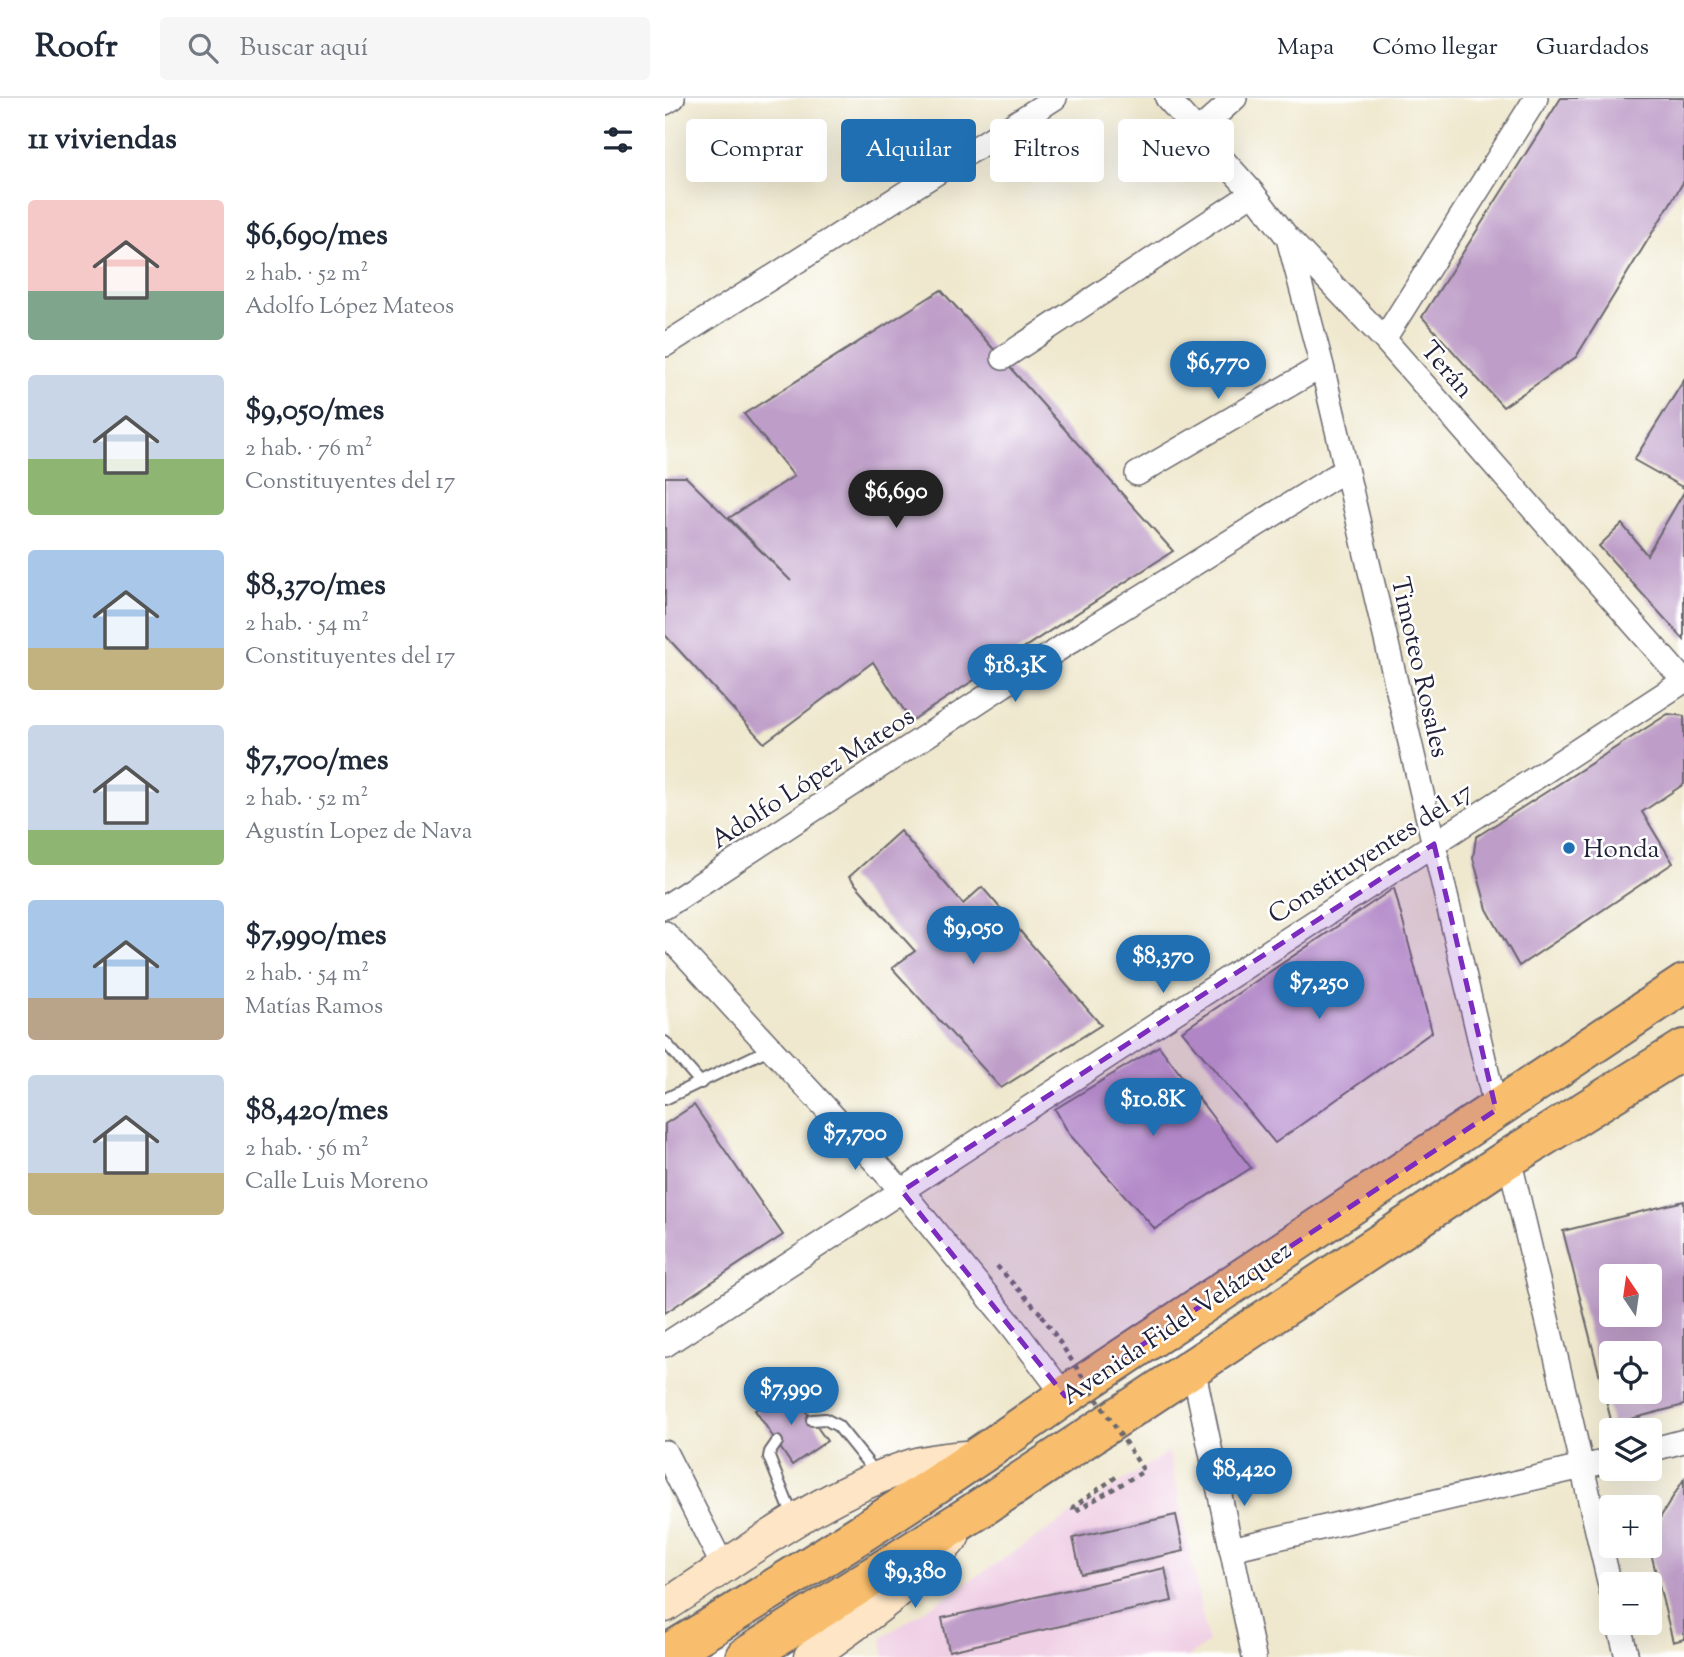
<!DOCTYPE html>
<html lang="es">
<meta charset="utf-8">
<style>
body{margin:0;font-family:"Sorts Mill Goudy",serif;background:#f6f6f7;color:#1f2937;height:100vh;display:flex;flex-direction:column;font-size:26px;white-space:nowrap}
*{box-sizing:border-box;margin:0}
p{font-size:23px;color:#747a83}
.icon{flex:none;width:38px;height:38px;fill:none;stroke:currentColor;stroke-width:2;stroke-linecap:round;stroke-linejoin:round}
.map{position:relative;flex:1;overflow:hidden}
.sheet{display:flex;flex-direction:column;background:#fff;width:665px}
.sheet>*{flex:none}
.top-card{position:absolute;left:21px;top:21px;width:665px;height:63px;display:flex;gap:14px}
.needle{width:46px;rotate:347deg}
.tools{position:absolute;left:934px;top:1166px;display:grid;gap:14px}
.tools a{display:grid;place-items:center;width:63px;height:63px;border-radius:7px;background:#fff;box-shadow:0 7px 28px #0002;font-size:35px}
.price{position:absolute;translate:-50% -60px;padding:0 16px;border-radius:24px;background:#1f6fb2;color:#fff;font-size:23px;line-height:46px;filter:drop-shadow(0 2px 4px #0008)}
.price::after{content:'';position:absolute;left:50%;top:42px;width:21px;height:16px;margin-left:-10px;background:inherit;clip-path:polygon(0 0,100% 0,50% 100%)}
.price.on{background:#222;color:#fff}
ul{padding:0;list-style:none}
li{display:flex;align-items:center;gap:21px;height:175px;padding:0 28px}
li span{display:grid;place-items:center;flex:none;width:196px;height:140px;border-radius:7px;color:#555}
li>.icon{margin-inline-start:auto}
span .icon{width:84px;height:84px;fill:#fffc;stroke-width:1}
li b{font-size:30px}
h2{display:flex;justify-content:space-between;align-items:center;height:84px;padding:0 28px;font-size:30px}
.pill{padding:0 24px;border-radius:7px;background:#fff;box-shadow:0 7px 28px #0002;font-size:24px;line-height:63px}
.pill.on{background:#1f6fb2;color:#fff}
header{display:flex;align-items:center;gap:42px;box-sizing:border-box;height:98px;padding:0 35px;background:#fff;border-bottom:2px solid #e0e1e3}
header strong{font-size:33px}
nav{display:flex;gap:38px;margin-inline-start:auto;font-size:24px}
.search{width:490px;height:63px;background:#f6f6f7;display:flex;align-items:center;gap:18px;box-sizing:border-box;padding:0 24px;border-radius:7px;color:#747a83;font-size:26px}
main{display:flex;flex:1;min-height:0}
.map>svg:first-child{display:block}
</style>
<header>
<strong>Roofr</strong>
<div class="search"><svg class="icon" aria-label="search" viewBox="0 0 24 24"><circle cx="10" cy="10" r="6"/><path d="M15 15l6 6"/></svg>Buscar aquí</div>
<nav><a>Mapa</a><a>Cómo llegar</a><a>Guardados</a></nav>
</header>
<main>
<section class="sheet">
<h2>11 viviendas<svg class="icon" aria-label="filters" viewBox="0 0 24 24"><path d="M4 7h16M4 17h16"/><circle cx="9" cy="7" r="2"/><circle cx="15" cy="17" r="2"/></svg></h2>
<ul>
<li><span style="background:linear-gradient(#f6c9c9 65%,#7fa58c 0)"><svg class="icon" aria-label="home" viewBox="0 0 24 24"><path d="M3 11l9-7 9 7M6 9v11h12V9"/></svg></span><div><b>$6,690/mes</b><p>2 hab. · 52 m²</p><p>Adolfo López Mateos</p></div></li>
<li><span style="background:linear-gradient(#c9d6e8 60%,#8fb573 0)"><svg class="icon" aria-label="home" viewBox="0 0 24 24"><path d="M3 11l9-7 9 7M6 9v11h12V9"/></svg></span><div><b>$9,050/mes</b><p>2 hab. · 76 m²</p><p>Constituyentes del 17</p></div></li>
<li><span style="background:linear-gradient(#a9c7e8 70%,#c2b280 0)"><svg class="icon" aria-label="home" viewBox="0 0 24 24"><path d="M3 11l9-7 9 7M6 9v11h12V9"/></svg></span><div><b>$8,370/mes</b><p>2 hab. · 54 m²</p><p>Constituyentes del 17</p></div></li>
<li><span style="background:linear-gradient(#c9d6e8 75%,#8fb573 0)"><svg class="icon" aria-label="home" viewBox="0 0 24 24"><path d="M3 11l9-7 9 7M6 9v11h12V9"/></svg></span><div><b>$7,700/mes</b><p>2 hab. · 52 m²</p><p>Agustín Lopez de Nava</p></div></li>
<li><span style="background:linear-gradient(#a9c7e8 70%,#b9a48a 0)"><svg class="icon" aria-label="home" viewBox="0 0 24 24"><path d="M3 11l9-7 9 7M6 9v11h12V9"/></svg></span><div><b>$7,990/mes</b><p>2 hab. · 54 m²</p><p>Matías Ramos</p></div></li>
<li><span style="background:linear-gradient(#c9d6e8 70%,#c2b280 0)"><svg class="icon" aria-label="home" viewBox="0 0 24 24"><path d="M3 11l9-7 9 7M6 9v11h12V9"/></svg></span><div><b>$8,420/mes</b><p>2 hab. · 56 m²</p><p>Calle Luis Moreno</p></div></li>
</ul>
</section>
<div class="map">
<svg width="1019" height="1559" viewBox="0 0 1019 1559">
<rect width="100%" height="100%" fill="#fff"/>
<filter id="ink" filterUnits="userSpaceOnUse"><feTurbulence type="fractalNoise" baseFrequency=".0143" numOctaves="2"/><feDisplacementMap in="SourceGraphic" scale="14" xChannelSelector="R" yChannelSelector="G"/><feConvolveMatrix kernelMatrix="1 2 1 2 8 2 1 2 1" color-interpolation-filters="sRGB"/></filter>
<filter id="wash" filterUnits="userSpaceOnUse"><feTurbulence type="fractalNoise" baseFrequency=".00686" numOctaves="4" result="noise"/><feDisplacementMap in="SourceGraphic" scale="28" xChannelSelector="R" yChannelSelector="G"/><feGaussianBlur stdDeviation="1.57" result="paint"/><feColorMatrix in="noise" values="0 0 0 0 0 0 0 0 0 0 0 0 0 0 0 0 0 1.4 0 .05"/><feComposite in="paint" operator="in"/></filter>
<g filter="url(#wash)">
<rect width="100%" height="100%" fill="#efe8ce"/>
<!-- built -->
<path fill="#f0d0e5" d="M504 1353 543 1545 523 1559H220L217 1540Z"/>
<g id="blocks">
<!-- building -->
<path fill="#be9dc8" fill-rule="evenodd" d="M896 0H1019V83L911 259 838 309 757 219Z
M276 192 508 453 246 623 208 564 99 645 0 537V379H21L126 483 64 420 129 378 79 316Z
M1019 282V390L969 362Z
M1019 394V542L934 448 957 426 982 457Z
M1003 616 1019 618V686L977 714 1008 765 854 868 822 811 808 760 811 739Z
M235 733 298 806 317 789 436 927 336 990 227 870 250 853 184 779Z
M729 790 767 934 610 1045 517 933Z
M494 948 586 1070 490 1131 404 1036 390 1011Z
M29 1007 118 1137 0 1215V1026Z
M1019 1103V1307L947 1326 898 1133ZM947 1178H985V1216H947ZM947 1255H985V1293H947Z
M125 1291 162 1343 127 1367 90 1312Z
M1019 1381V1541L1008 1544 984 1447 985 1436Z
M511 1417 519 1453 416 1476 408 1440Z
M500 1470 507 1503 284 1553 277 1520Z"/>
</g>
</g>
<g filter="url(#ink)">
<use href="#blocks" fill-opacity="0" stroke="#6a676e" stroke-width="2"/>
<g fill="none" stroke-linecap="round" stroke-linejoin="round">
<!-- lane casing -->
<g stroke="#6a676e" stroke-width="14">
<path id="lane" d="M0 944 36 985
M0 1001 106 950
M147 1322 160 1321 173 1328 211 1375
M112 1344 105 1354 104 1359 128 1419"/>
</g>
<!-- street casing -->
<g stroke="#6a676e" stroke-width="26">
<path id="street" d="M502 0 588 95 623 140 719 241 1019 583
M0 5 8 0
M532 34 570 0
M623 140 657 268 831 1012
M719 241 871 0
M0 247 390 0
M338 260 588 95
M472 376 657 268
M0 809 426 530 680 372
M0 835 237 1093 347 1228 400 1298
M844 1060 947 1496
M0 1247 1019 583
M528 1269 589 1559
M985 1352 1019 1343
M0 1354 59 1470
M566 1451 947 1362
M953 1524 962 1559"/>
</g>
<!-- secondary casing -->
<g stroke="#6a676e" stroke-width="35">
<path id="secondary" d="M0 1508C79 1457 157 1395 248 1367 269 1361 291 1360 312 1358
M145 1559C195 1523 249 1487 288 1439"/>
</g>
<!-- highway casing -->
<g stroke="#6a676e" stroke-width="42">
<path id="highway" d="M0 1557C136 1475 271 1390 400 1298L1019 886
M80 1559 308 1415 844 1060 1019 951"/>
</g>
<!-- path -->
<path stroke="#6a676e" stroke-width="4.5" stroke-dasharray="5 5" stroke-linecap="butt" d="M332 1168 377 1217
M451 1379 408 1409 409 1414 479 1373"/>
<!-- lane -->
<use href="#lane" stroke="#fff" stroke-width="10"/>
<!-- street -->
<use href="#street" stroke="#fff" stroke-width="23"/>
<!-- secondary -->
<use href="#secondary" stroke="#fde5c5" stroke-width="32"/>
<!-- highway -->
<use href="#highway" stroke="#f9be6d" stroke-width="38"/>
<!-- path-bridge -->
<path stroke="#6a676e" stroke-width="4.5" stroke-dasharray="5 5" stroke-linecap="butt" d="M377 1217 479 1373"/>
</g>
</g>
<!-- marked area -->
<path fill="#7b2cbf" fill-opacity="0.2" stroke="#7b2cbf" stroke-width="5" stroke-dasharray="14 9" stroke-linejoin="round" d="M769 746 831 1012 400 1298 237 1093Z"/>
<!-- markers -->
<circle fill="#1f6fb2" stroke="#fff" stroke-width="2.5" cx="904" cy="750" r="7"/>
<g text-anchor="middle" stroke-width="5" stroke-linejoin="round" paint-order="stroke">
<!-- street labels -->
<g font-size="26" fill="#22223b" stroke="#fff">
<text transform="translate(783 271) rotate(49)" y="9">Terán</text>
<text transform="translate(756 569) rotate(77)" y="9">Timoteo Rosales</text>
<text transform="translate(147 679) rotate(-33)" y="9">Adolfo López Mateos</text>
<text transform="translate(705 754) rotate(-33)" y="9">Constituyentes del 17</text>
<text transform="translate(511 1224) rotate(-34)" y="9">Avenida Fidel Velázquez</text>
</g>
<!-- poi labels -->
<g font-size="26" fill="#22223b" stroke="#fff" text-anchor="start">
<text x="918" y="759">Honda</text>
</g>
</g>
</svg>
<div class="tools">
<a><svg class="needle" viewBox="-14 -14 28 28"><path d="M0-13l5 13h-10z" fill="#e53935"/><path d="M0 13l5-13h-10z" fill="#747a83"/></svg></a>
<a><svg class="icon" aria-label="locate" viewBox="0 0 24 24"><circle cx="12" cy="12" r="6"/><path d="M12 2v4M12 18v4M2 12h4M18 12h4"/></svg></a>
<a><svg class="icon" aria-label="layers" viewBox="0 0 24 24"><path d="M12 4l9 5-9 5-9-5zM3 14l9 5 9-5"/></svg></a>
<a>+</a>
<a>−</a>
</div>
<b class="price" style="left:553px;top:303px">$6,770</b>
<b class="price on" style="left:231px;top:432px">$6,690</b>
<b class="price" style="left:350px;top:606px">$18.3K</b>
<b class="price" style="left:308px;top:868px">$9,050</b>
<b class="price" style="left:498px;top:897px">$8,370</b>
<b class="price" style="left:654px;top:923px">$7,250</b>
<b class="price" style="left:488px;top:1040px">$10.8K</b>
<b class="price" style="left:190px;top:1074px">$7,700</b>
<b class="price" style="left:126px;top:1329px">$7,990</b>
<b class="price" style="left:579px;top:1410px">$8,420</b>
<b class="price" style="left:250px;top:1512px">$9,380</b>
<div class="top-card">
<a class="pill">Comprar</a>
<a class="pill on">Alquilar</a>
<a class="pill">Filtros</a>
<a class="pill">Nuevo</a>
</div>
</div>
</main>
